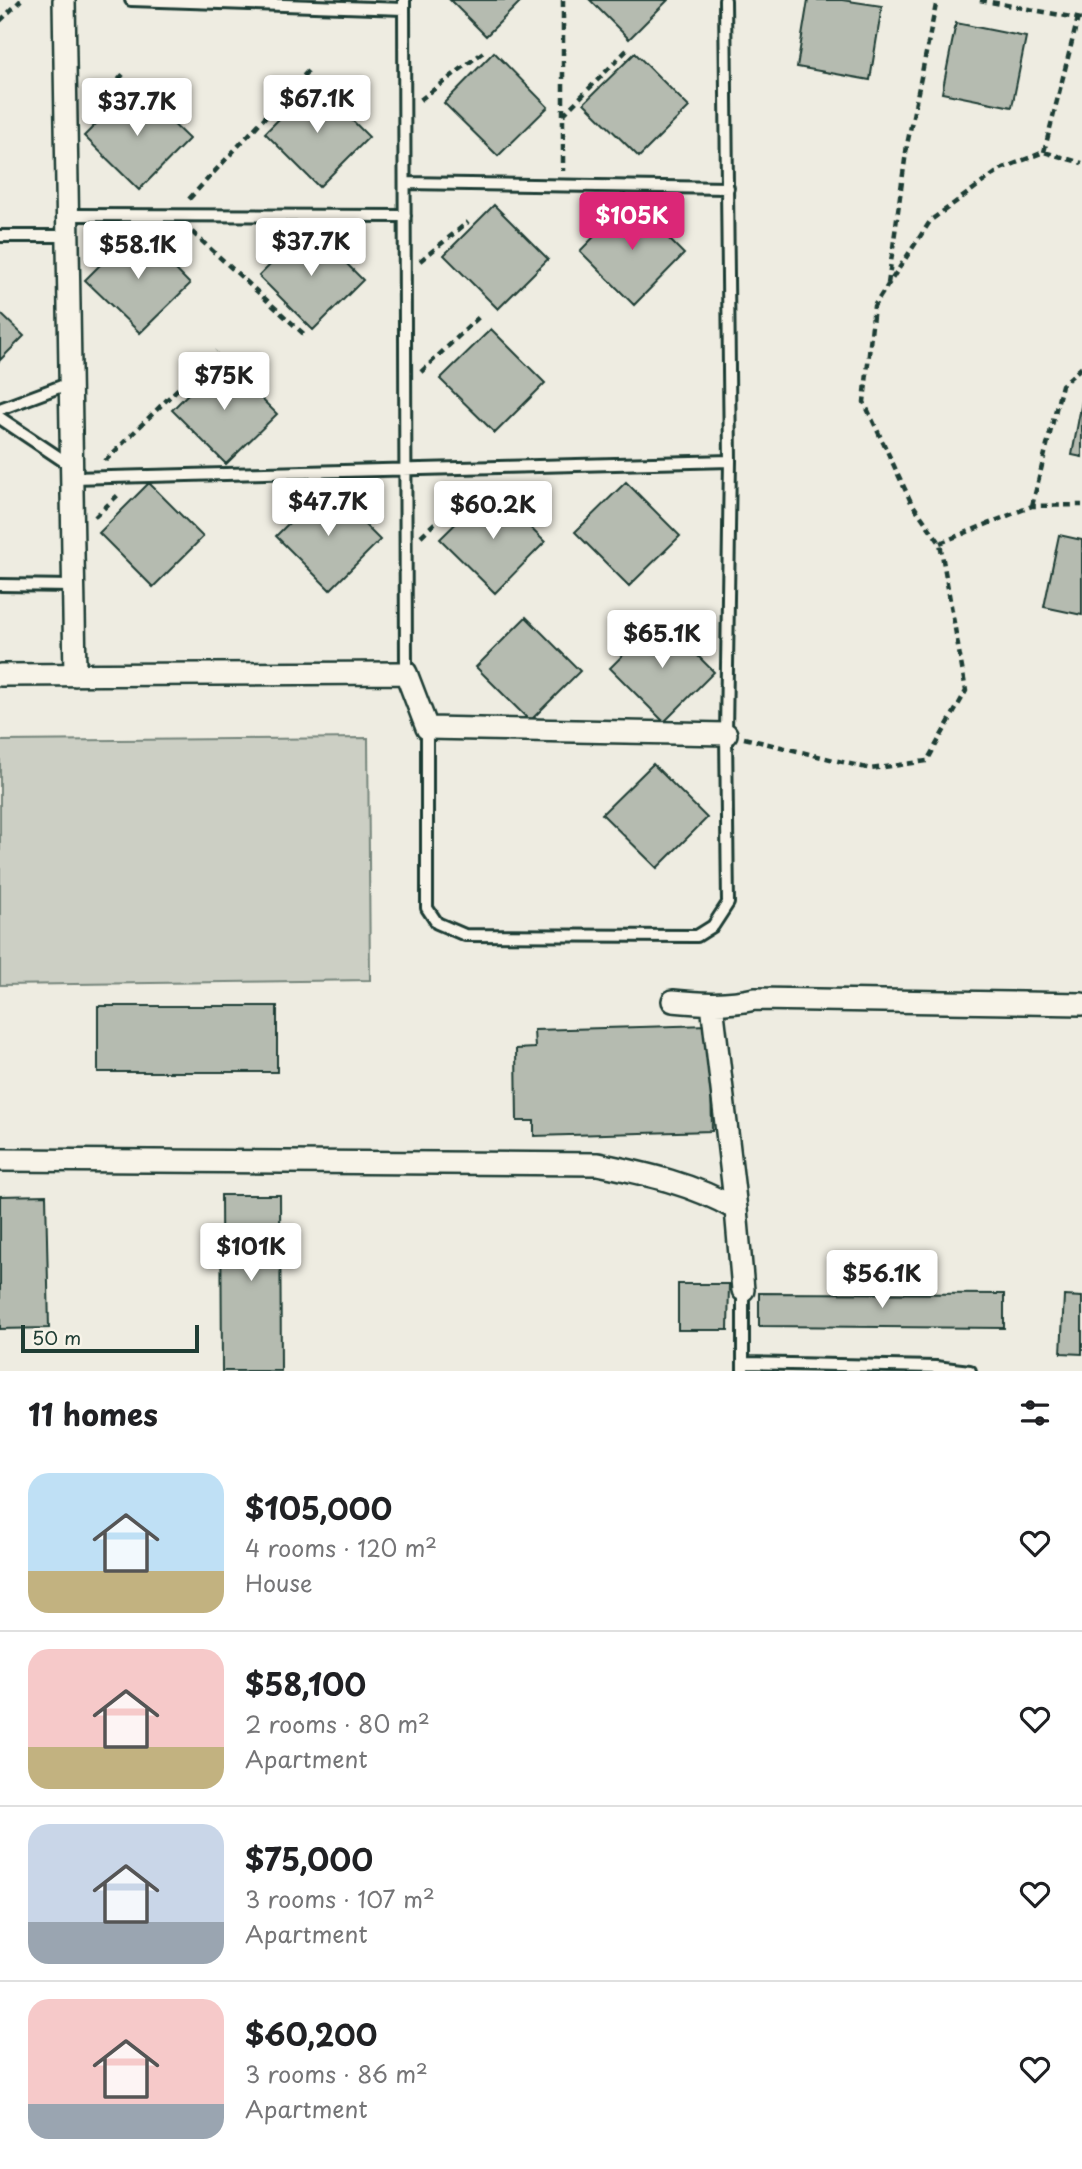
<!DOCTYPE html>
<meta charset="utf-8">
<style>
body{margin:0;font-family:"Playpen Sans",sans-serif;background:#f6f6f6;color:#202124;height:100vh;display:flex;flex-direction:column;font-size:26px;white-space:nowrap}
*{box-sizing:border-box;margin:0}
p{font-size:23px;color:#757577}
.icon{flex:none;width:38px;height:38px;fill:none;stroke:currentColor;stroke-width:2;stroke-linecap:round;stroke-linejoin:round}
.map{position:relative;height:1371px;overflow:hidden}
.sheet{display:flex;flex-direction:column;background:#fff;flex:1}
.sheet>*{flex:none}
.scale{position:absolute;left:21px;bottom:18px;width:178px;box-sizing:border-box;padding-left:7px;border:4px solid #1f3d34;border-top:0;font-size:19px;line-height:24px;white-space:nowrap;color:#1f3d34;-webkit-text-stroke:5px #f7f3e8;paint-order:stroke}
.price{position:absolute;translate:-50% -60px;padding:0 16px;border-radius:7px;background:#fff;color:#222;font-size:23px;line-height:46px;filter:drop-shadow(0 2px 4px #0008)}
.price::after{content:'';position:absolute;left:50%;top:42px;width:21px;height:16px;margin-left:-10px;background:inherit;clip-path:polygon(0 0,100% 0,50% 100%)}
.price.selected{background:#db2777;color:#fff}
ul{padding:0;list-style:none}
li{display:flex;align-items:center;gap:21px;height:175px;padding:0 28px}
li+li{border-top:2px solid #e0e0e0}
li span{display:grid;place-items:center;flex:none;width:196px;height:140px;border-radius:21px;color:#555}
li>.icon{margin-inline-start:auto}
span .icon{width:84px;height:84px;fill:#fffc;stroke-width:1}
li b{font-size:30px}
h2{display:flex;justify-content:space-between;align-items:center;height:84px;padding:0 28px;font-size:30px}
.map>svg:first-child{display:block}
</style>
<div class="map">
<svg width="1082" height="1371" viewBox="0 0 1082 1371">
<rect width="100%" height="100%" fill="#eeece1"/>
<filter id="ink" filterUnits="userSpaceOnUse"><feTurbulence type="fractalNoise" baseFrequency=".0143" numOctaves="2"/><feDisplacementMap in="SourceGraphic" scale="14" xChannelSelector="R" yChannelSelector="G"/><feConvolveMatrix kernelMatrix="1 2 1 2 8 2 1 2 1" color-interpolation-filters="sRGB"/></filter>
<g filter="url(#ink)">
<!-- green -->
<path fill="#cccfc4" stroke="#76867c" stroke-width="2" d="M368 738 370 980 0 985V741Z"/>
<!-- building -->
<path fill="#b5bbb0" stroke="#1f3d34" stroke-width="2" d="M450 0H522L486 36Z
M590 0H668L629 39Z
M808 0H842L882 6 870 80 797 67Z
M956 23 1026 37 1012 107 942 93Z
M494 52 548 107 498 156 444 103Z
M635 53 689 107 639 157 584 103Z
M315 83 369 137 319 187 265 133Z
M134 86 189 139 139 190 84 136Z
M630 200 684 254 634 305 580 251Z
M494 205 548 259 498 309 444 255Z
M309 226 363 280 313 330 259 276Z
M136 229 190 284 140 333 85 280Z
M0 313 24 336 0 360Z
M491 329 545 383 495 433 440 379Z
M222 360 277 414 226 464 172 410Z
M1082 401V457L1072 455Z
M626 482 680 536 629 586 575 532Z
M149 483 203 537 153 587 99 533Z
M326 486 380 540 330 590 276 536Z
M491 489 545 542 495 593 440 539Z
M1059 535 1082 540V615L1044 607Z
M526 617 580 671 530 721 476 667Z
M660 618 714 672 664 722 610 668Z
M653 764 707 818 657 868 602 814Z
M98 1006H277V1072H98Z
M710 1025 712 1131 534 1136V1121H517L516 1049 535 1048 534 1030Z
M46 1195 49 1328 0 1329V1196Z
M221 1195H280L281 1371H222Z
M678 1284H729L728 1330H678Z
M759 1293 1004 1294V1328L759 1326Z
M1064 1296 1082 1297V1354L1061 1353Z"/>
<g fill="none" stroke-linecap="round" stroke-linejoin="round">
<!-- service casing -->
<g stroke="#1f3d34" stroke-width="16">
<path id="service" d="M131 0 404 9
M404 0 406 673
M405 183 728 188
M67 215 405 216
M0 236H68
M0 409 70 383
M0 418 70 465
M72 478 730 461
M0 585 73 586
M427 728V908L437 923 465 935 697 936 713 926 728 903 726 734 730 461 725 0
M743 1290V1371
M743 1363 936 1367 970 1371"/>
</g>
<!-- minor casing -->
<g stroke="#1f3d34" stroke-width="26">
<path id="minor" d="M64 0 75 675
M0 675 406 673 427 728 726 734
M673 1001C702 1004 727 1005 755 999L1082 1004
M712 1004 736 1209 743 1290
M0 1160 598 1164C647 1174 693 1184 736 1209"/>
</g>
<!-- path -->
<path stroke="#1f3d34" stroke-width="4.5" stroke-dasharray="7 5" stroke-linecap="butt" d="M563 0V171
M980 0 1082 19
M0 21 21 0
M420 100 486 50
M563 115 628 49
M87 116 126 71
M1044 152 1078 18
M189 199 308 71
M645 204 672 229
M192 232 306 336
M89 261 118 233
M420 261 468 222
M888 284 907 145 937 0
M421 372 481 315
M105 461 216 351
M1032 506 1062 385 1082 367
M95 517 119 494
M421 536 476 484
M940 543 1032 506 1082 505
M744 738 871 769 927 761 966 691 940 543 911 502 864 402 874 306 931 220 1001 169 1044 152 1082 163"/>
<!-- service -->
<use href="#service" stroke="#f7f3e8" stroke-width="10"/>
<!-- minor -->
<use href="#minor" stroke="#f7f3e8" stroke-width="21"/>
</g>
</g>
</svg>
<div class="scale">50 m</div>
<b class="price" style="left:317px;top:135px">$67.1K</b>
<b class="price" style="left:137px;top:138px">$37.7K</b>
<b class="price selected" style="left:632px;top:252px">$105K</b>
<b class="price" style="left:311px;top:278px">$37.7K</b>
<b class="price" style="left:138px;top:281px">$58.1K</b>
<b class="price" style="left:224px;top:412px">$75K</b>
<b class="price" style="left:328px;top:538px">$47.7K</b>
<b class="price" style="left:493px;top:541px">$60.2K</b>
<b class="price" style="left:662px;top:670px">$65.1K</b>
<b class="price" style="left:251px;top:1283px">$101K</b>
<b class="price" style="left:882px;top:1310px">$56.1K</b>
</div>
<section class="sheet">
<h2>11 homes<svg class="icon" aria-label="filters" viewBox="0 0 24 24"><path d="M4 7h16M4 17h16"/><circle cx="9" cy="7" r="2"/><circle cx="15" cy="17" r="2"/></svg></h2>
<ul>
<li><span style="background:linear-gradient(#bfe0f5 70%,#c2b280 0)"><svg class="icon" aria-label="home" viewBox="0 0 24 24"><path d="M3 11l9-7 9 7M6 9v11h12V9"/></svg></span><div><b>$105,000</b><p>4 rooms · 120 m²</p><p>House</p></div><svg class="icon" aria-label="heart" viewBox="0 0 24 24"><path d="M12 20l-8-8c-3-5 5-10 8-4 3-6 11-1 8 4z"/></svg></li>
<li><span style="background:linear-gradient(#f6c9c9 70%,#c2b280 0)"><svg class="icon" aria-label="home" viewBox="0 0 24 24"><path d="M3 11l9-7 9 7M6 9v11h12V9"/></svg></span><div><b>$58,100</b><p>2 rooms · 80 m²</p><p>Apartment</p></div><svg class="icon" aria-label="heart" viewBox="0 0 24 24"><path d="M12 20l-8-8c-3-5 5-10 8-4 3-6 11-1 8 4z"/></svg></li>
<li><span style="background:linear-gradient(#c9d6e8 70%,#9aa5b1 0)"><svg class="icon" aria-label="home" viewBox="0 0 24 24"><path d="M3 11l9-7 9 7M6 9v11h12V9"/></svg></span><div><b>$75,000</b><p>3 rooms · 107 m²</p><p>Apartment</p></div><svg class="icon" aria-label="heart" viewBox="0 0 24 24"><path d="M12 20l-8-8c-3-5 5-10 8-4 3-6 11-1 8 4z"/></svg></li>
<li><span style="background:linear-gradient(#f6c9c9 75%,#9aa5b1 0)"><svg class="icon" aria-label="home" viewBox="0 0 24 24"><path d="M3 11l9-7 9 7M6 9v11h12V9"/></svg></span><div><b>$60,200</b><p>3 rooms · 86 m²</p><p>Apartment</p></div><svg class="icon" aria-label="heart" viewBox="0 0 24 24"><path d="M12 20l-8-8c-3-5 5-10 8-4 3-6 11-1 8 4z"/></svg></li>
</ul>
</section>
